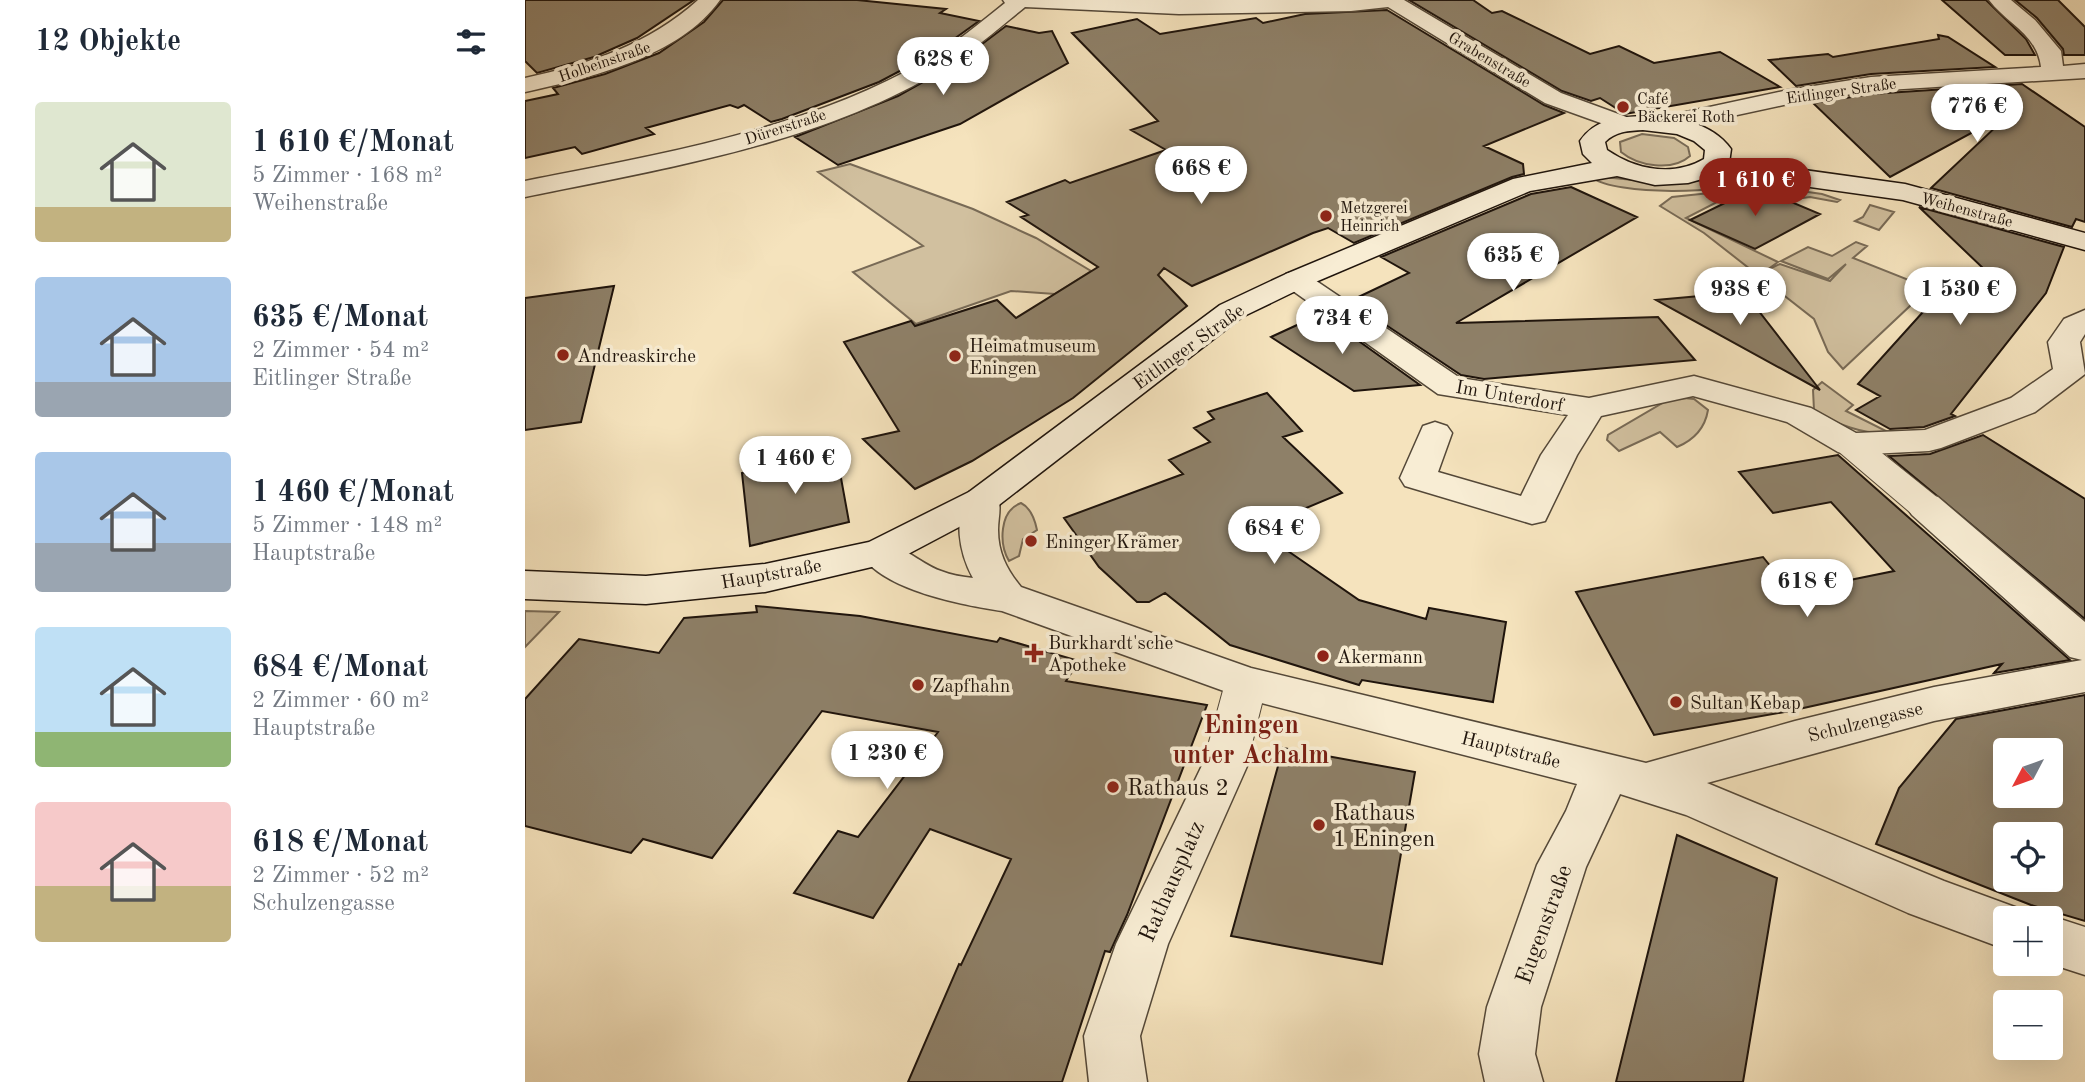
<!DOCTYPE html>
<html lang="de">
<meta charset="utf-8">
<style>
body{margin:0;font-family:"Old Standard TT",serif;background:#f6f6f7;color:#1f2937;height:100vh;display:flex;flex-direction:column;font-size:26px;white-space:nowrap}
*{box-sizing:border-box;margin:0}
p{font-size:23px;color:#747a83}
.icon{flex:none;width:38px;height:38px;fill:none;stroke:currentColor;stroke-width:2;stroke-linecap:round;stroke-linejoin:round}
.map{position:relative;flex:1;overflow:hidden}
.side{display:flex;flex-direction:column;background:#fff;width:525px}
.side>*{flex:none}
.needle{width:46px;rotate:229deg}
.fabs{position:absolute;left:1468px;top:738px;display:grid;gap:14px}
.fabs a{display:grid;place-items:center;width:70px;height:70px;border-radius:7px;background:#fff;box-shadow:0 7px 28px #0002;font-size:35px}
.price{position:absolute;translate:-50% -60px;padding:0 16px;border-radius:24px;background:#fff;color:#222;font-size:23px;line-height:46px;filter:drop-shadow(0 2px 4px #0008)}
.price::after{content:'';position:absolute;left:50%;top:42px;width:21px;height:16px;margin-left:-10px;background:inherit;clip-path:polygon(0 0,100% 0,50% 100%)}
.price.on{background:#8f2418;color:#fff}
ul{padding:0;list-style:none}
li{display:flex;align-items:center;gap:21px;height:175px;padding:0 35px}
li span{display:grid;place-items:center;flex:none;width:196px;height:140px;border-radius:7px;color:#555}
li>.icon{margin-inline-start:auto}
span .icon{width:84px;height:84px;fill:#fffc;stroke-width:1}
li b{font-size:30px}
h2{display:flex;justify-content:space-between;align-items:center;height:84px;padding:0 35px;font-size:30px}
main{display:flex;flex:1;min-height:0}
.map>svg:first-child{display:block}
</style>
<main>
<section class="side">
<h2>12 Objekte<svg class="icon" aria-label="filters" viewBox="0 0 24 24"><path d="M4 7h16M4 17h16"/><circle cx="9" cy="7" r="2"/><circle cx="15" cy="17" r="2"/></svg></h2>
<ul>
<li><span style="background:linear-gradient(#dfe7d0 75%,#c2b280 0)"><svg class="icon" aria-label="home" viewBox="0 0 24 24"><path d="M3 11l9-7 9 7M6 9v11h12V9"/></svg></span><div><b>1 610 €/Monat</b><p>5 Zimmer · 168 m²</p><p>Weihenstraße</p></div></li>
<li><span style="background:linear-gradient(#a9c7e8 75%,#9aa5b1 0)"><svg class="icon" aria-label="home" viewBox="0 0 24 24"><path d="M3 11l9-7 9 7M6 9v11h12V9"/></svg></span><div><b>635 €/Monat</b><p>2 Zimmer · 54 m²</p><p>Eitlinger Straße</p></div></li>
<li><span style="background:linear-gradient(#a9c7e8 65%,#9aa5b1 0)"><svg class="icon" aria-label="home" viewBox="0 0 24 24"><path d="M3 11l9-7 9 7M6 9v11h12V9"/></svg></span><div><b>1 460 €/Monat</b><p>5 Zimmer · 148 m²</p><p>Hauptstraße</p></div></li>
<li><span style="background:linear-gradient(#bfe0f5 75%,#8fb573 0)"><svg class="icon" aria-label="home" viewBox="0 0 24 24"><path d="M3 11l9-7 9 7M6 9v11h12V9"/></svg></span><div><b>684 €/Monat</b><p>2 Zimmer · 60 m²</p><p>Hauptstraße</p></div></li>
<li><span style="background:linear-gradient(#f6c9c9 60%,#c2b280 0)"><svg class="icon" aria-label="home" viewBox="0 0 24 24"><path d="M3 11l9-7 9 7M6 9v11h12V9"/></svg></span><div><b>618 €/Monat</b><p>2 Zimmer · 52 m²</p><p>Schulzengasse</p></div></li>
</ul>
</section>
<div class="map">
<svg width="1560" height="1082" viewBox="0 0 1560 1082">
<rect width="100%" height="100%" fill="#f5e3bd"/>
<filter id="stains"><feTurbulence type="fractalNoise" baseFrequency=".00286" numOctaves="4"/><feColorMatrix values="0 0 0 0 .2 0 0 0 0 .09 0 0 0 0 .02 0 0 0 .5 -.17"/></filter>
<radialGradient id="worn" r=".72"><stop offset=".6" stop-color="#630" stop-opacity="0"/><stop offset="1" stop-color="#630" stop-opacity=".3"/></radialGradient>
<!-- green -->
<path fill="#d1c09f" stroke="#786a56" stroke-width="2" d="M1117 134 1149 138 1163 147 1165 156C1147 172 1113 166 1096 152L1095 142Z
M325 164 448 209 511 238 566 271 530 294 486 291 391 324 328 272 398 246 293 172Z
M1078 177 1149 184 1192 178 1223 179C1205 195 1089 195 1068 178Z
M1247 187 1297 194 1315 200 1312 202 1285 197 1263 200 1236 189Z
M1185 193 1200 198 1161 218 1253 262 1242 270 1255 264 1305 281 1321 264 1303 279 1256 261 1283 247 1307 256 1331 242 1342 246 1328 258 1404 288 1318 369 1303 352 1289 319 1179 233 1135 206 1147 197Z
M1345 205 1369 212 1354 230 1330 221 1338 217Z
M1297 382 1328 405 1321 411 1365 433C1339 435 1310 424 1289 410L1288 390Z
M1159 398 1169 399 1183 410C1180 428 1169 440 1152 447L1135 432 1094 451 1082 440 1083 435 1141 401Z
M496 503C506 508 510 520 512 530L498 539 494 556 484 561C474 544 474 511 496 503Z
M0 611 34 612 0 647Z"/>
<!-- building -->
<path fill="#8e8068" stroke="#1f140c" stroke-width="2" fill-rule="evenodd" d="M0 0H169L112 38 69 57 12 73 0 61Z
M198 0H332L421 9 415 13 454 21 411 52 354 82 257 119 246 122 219 105 213 108 205 105 121 128 129 134 57 154 50 147 0 158V101L33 94 28 88 80 74 134 53 179 22Z
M884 0H948L967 13 977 11 1065 54 1094 46 1129 63 1195 52 1255 87 1100 114 1075 98 1066 101 1037 91Z
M1417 0H1461L1501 39 1510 55H1480Z
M1490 0H1533L1560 27V55H1539L1538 49 1512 18Z
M862 10 1019 105 1039 113 959 146 998 164 999 174 987 177 829 243 803 228 788 233 667 286 639 268 633 275 662 306 548 398 447 461 390 489 338 439 374 431 319 342 386 321 390 326 472 300 491 318 573 267 496 217 503 215 482 202 540 180 545 183 641 150 606 130 633 121 547 33 612 19 635 34 731 18 738 23 780 14Z
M481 26 514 33 527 31 543 63 435 124 313 165 270 137 373 96 432 63Z
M1413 35 1423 37 1470 67 1346 74 1271 86 1244 60 1303 54 1308 57 1414 39Z
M1497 84 1560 127V222L1551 219 1547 227 1406 188 1475 123 1472 119 1365 177 1288 103 1346 94Z
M1046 187 1112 217 931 323 1133 317 1170 360 959 379 936 375 825 301 884 273 856 257 1006 194Z
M1238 190 1295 214 1230 249 1165 220 1216 195 1223 197Z
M1394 207 1539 247 1521 293 1426 414 1430 416 1399 427 1365 429 1331 410 1355 396 1333 384 1434 272 1483 292Z
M89 286 56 422 0 430V298Z
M1219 292 1295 390 1131 300Z
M796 314 895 385 829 391 746 337Z
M742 393 777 431 758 437 817 493 731 529 834 600 901 619 904 608 981 622 968 702 837 680 834 685 705 645 640 593 624 602H612L574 567 539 518 658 474 644 460 685 442 669 428 689 419 683 412Z
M1458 435 1560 499V619L1364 456 1405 454Z
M310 445 324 522 225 546 217 473 247 467 246 459Z
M1313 455 1545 660 1469 673 1477 664 1265 711 1129 735 1051 592 1238 557 1266 592 1369 571 1306 502 1248 513 1214 472Z
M231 606 335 616 472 642 475 638 554 661 541 681 682 705 602 915 585 952 580 951 537 1082H383L434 964 436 965 486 859 405 829 348 918 269 893 313 831 333 837 413 732 297 711 187 858 118 839 106 853 0 826V699L54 639 134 653 159 618 232 612Z
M1560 695V921L1506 905 1351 844 1374 788 1431 719ZM1480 751H1526V796H1480ZM1480 835H1526V880H1480Z
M758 748 890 772 857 964 706 936Z
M1152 835 1252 878 1218 1082H1091Z"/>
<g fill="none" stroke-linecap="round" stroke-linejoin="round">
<!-- pedestrian casing -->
<g stroke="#544838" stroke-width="2">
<path id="pedestrian" d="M1325 434 1337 437 1413 498 1418 506 1413 514 1400 518 1387 514 1313 451 1308 444 1313 437Z
M721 667 736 672 742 683 722 764 716 777 700 782 684 777 678 764 700 683 706 672Z"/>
</g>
<!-- minor casing -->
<g stroke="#544838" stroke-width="3">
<path id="minor" d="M173 0H195C155 57 64 78 0 92V78C64 64 123 45 173 0Z
M478 0H879L1036 93 1107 119 1110 124 1107 129 1098 131 1020 103 863 7 826 11 654 14 500 7C474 28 449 50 420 68 295 144 141 168 0 197V181C137 154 280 130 402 60 430 44 455 23 480 3Z
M1464 0H1486L1510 20 1536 51 1538 66 1560 64V78L1346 91 1263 104 1138 131 1129 129 1126 124 1129 119 1138 117 1263 90 1346 77 1516 67C1512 34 1482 24 1464 0Z
M771 271 781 274 935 378 1064 398 1169 376 1286 408 1331 433 1400 430 1486 398 1528 369 1523 342 1539 319 1560 310V334L1555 342 1560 374 1510 412 1416 448 1404 451 1325 455 1313 452 1262 422 1168 396 1076 416 1052 455 1020 521 1007 524 880 486 875 478 898 426 910 422 922 426 927 433 913 472 996 496 1016 455 1043 415 913 394 761 286 756 280 761 274Z
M457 488 470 492C478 504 473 516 473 530 473 553 482 570 496 587L726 668 1121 763 1270 721 1409 687 1557 660 1545 657 1387 515 1381 506 1387 497 1400 494 1413 497 1560 622V692L1409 721 1182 783 1419 881 1498 910 1503 919H1480V949L1383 913 1161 815 1095 794 1061 867 1016 1007 1010 1054 1018 1082H960L954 1054 962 1007 1012 865 1041 811 1052 784 721 699 477 611C437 605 357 590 335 553L340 544C370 535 389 561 416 571 426 575 438 577 448 578 434 553 428 517 444 492Z
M700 745 716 751 723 764 643 944 615 1036 622 1082H564L559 1036 591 944 684 751Z
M1526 916 1560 927V975L1526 964V919H1519Z"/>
</g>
<!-- secondary casing -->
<g stroke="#1f140c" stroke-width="3">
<path id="secondary" d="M1118 116C1149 117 1186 121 1206 149L1204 163 1243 165 1380 184 1560 233V250L1378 200 1243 181 1184 177 1163 183 1130 185 1092 176 1005 191 781 286 717 317 470 508 368 562 240 592 121 604 0 599V571L121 576 240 564 344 542 444 492 695 305 761 274 988 179 1067 163 1058 154 1055 141C1070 119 1093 117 1118 116ZM1118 130 1152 134 1169 141 1180 150 1179 159C1148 177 1111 170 1082 150L1080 142C1091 131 1103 131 1118 130Z"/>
</g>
<!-- pedestrian -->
<use href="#pedestrian" fill="#f8edd4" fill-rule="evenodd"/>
<!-- minor -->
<use href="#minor" fill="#f8edd4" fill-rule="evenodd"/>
<!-- secondary -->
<use href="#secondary" fill="#f8edd4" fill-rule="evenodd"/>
</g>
<!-- markers -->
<g fill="#8f2418" stroke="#f8edd4" stroke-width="2.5">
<circle cx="1098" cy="107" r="7"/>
<circle cx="801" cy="216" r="7"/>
<circle cx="38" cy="355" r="7"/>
<circle cx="430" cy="356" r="7"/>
<circle cx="506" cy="541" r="7"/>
<path d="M505.5 642.5h7v7h7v7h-7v7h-7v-7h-7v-7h7z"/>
<circle cx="798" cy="656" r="7"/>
<circle cx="393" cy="685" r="7"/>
<circle cx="1151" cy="702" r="7"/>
<circle cx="588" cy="787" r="7"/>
<circle cx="794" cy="825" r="7"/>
</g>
<g text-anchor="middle" stroke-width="7" stroke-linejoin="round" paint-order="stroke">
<!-- far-street labels -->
<g font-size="16" fill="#1f140c" stroke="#f8edd4">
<text transform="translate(965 59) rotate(31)" y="6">Grabenstraße</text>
<text transform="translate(79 61) rotate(-19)" y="6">Holbeinstraße</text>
<text transform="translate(1316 90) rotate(-8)" y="6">Eitlinger Straße</text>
<text transform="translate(260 126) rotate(-18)" y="6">Dürerstraße</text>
<text transform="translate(1442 209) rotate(15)" y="6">Weihenstraße</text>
</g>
<!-- far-poi labels -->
<g font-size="16" fill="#1f140c" stroke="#f8edd4" text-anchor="start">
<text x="1112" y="104">Café<tspan x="1112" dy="18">Bäckerei Roth</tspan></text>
<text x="815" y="213">Metzgerei<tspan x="815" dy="18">Heinrich</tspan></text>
</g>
<!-- poi labels -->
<g font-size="19" fill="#1f140c" stroke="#f8edd4" text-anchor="start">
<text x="444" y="352">Heimatmuseum<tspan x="444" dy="22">Eningen</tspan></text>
<text x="52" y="362">Andreaskirche</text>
<text x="520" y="548">Eninger Krämer</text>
<text x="523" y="649">Burkhardt'sche<tspan x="523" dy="22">Apotheke</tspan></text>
<text x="812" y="663">Akermann</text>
<text x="407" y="692">Zapfhahn</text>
<text x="1165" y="709">Sultan Kebap</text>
</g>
<!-- street labels -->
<g font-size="19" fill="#1f140c" stroke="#f8edd4">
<text transform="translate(663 346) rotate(-36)" y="7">Eitlinger Straße</text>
<text transform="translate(985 395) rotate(10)" y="7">Im Unterdorf</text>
<text transform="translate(246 573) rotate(-10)" y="7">Hauptstraße</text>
<text transform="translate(1340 721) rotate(-14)" y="7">Schulzengasse</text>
<text transform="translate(986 749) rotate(14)" y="7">Hauptstraße</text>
</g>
<!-- near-poi labels -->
<g font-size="23" fill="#1f140c" stroke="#f8edd4" text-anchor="start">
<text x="602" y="795">Rathaus 2</text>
<text x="808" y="820">Rathaus<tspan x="808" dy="26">1 Eningen</tspan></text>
</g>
<!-- near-street labels -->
<g font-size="23" fill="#1f140c" stroke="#f8edd4">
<text transform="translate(646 881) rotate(-66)" y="8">Rathausplatz</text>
<text transform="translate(1018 924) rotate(-70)" y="8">Eugenstraße</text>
</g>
<!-- district labels -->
<g font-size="26" font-weight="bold" fill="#7a1f14" stroke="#f8edd4">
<text x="726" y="733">Eningen<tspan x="726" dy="30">unter Achalm</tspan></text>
</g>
</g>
<rect width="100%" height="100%" filter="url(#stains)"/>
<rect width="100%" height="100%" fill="url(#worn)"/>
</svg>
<div class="fabs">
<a><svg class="needle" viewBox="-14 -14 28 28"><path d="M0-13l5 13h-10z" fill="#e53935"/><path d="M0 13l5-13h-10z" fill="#747a83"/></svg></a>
<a><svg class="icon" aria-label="locate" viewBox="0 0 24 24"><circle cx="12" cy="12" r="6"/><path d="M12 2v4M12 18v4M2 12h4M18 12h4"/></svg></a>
<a>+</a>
<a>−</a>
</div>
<b class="price" style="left:418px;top:97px">628 €</b>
<b class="price" style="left:1452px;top:144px">776 €</b>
<b class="price" style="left:676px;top:206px">668 €</b>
<b class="price on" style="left:1230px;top:218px">1 610 €</b>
<b class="price" style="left:988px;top:293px">635 €</b>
<b class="price" style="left:1215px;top:327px">938 €</b>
<b class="price" style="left:1435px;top:327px">1 530 €</b>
<b class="price" style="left:817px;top:356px">734 €</b>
<b class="price" style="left:270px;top:496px">1 460 €</b>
<b class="price" style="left:749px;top:566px">684 €</b>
<b class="price" style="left:1282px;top:619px">618 €</b>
<b class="price" style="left:362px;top:791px">1 230 €</b>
</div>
</main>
